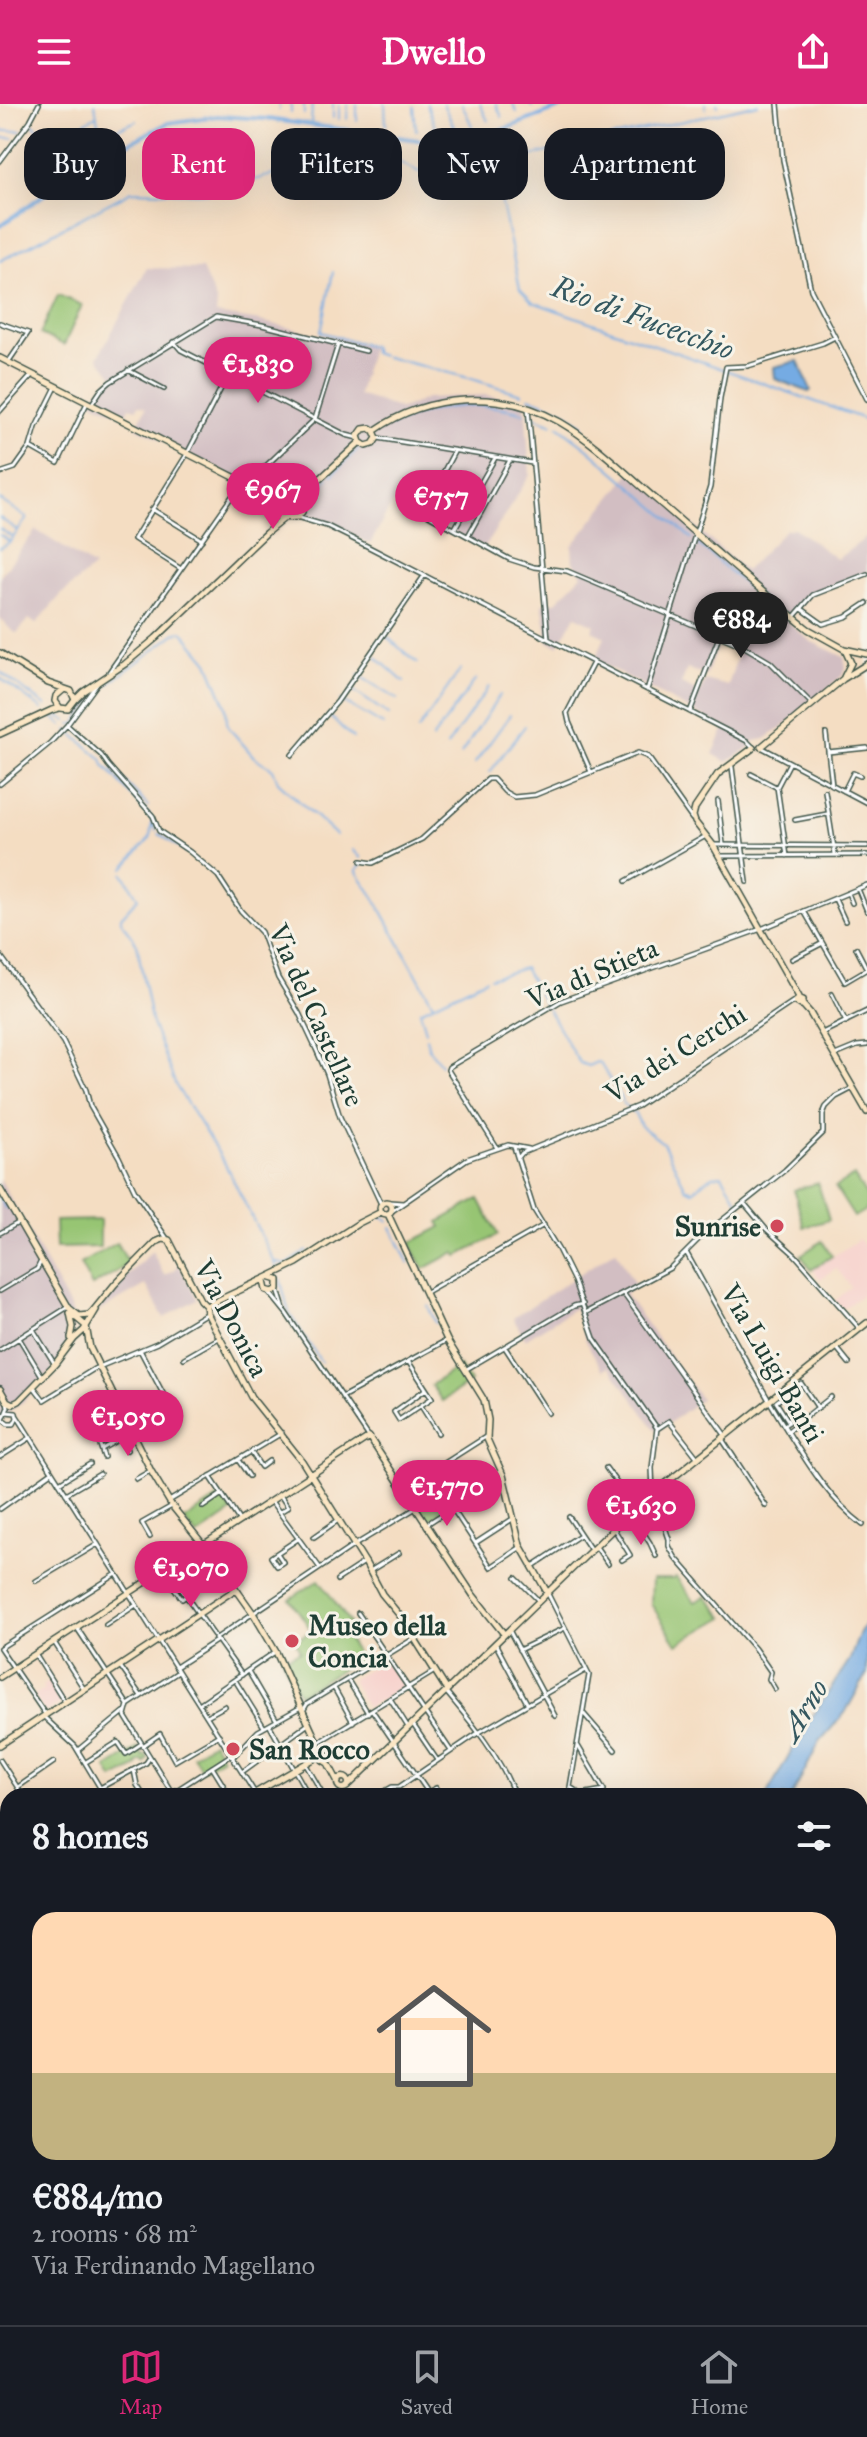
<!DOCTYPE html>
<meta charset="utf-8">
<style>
body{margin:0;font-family:"IM FELL Great Primer",serif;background:#242831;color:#f1f3f6;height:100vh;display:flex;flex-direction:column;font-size:30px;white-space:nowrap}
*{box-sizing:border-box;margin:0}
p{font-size:26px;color:#9ea1a6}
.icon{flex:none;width:44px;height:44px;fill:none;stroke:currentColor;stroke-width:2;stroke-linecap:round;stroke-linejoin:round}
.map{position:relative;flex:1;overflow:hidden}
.panel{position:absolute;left:0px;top:1684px;width:868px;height:538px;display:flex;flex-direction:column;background:#171b24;border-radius:24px 24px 0 0;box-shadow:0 8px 32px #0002}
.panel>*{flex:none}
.top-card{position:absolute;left:24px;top:24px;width:820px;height:72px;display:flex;gap:16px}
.price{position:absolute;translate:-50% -68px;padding:0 18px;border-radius:28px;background:#db2777;color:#fff;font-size:26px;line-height:52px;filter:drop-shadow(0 2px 4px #0008)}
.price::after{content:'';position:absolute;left:50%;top:48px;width:24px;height:18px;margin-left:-12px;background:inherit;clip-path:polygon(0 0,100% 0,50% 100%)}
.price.current{background:#222;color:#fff}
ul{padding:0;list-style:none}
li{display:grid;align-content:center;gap:16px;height:424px;padding:0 32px}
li+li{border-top:2px solid #363941}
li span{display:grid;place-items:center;height:248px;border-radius:24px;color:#555}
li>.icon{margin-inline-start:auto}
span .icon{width:144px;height:144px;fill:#fffc;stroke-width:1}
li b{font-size:34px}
h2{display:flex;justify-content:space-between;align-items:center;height:96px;padding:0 32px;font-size:34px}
.pill{padding:0 28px;border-radius:24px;background:#171b24;box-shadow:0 8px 32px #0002;font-size:28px;line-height:72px}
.pill.current{background:#db2777;color:#fff}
header{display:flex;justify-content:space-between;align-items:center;height:104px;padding:0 32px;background:#db2777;color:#fff;font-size:36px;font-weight:700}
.tab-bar{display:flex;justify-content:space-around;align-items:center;height:112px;border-top:2px solid #363941;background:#171b24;font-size:22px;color:#9ea1a6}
.tab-bar a{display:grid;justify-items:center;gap:4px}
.tab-bar .current{color:#db2777}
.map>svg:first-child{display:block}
</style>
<header><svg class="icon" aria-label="menu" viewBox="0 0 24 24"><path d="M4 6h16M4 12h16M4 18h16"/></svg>Dwello<svg class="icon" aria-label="share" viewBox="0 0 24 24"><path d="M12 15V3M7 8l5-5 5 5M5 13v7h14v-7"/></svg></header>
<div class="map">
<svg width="867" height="2221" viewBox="0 0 867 2221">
<rect width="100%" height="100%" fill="#f7f3e8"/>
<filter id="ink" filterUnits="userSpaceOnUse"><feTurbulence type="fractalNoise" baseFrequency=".0125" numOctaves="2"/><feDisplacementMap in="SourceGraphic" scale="16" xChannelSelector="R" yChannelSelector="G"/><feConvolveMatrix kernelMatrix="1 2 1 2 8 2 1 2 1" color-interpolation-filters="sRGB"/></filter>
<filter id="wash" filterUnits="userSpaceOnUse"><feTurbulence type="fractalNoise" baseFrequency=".006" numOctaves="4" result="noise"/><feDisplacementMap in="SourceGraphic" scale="32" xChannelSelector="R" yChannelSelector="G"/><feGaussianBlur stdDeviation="1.8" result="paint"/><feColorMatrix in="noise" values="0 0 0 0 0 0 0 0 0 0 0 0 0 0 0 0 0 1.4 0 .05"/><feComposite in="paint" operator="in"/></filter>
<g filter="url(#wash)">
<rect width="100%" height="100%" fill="#f4ddc2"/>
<!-- built -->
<path fill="#f7d0cb" d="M859 1135 867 1145V1187L843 1205 835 1197 851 1183 836 1164 820 1175 813 1166Z
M385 1555 404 1584 381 1598 379 1596 367 1604 351 1576Z
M50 1577 64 1597 45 1609 34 1592 44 1585 42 1582Z"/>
<!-- industrial -->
<path fill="#d2bec2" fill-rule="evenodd" d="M147 164 202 165 217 199 216 210 260 217 371 243 358 291 401 305 428 294 485 291 525 299 530 371 484 444 394 396 370 440 309 410 304 398 296 393 277 395 136 323 146 304 139 301 136 305 130 303 124 312 92 297 101 283 113 272 98 253Z
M632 367 745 467 785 426 794 424 837 455 867 433V468L811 490 787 517 810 537 844 553 846 564 842 572 781 624 765 635 754 637 749 644 727 658 713 650 725 624 595 556 605 533 592 527 595 521 576 512 558 542 548 538 542 499 556 498 582 471 573 458 572 442ZM720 536 740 543 728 582 705 576 700 589 681 580 687 565 706 572Z
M36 426 94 463 61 491 36 520 29 515 17 529 13 528 0 514V472Z
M0 1075 72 1207 73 1240 64 1253 24 1297 0 1315Z
M616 1146 636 1183 625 1190 701 1295 660 1326 655 1325 609 1262 603 1266 586 1238 575 1204 525 1235 513 1214Z
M152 1147 164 1171 175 1166 178 1159 197 1195 164 1214 146 1181 96 1209 120 1179Z
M525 2214H701L702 2221H526Z"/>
<!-- green -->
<path fill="#97c573" stroke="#5b8154" stroke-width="2" d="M58 191 82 201 64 241 40 230Z
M854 1072 867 1093V1105L854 1113 835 1083Z
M818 1079 829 1116 804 1123 794 1086Z
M479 1095 498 1131 458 1152 455 1148 424 1165 410 1139 441 1123 439 1118Z
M100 1116V1143L56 1144 55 1117Z
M822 1137 832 1152 811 1166 801 1151Z
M117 1139 129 1160 92 1182 80 1160Z
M459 1262 470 1278 442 1297 431 1281Z
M221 1392 232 1408 197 1432 184 1416Z
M442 1392 449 1404 427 1417 417 1402 425 1397 428 1401Z
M676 1473 695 1498 706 1492 724 1513 677 1540 651 1500 652 1475H673Z
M319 1476 350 1519 342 1525 360 1555 299 1590 282 1556 300 1547 295 1536 312 1527 290 1495Z
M213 1638 222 1653 202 1666 193 1651Z
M138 1644 143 1652 146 1651 148 1654 145 1659 142 1657 137 1660 138 1662 113 1675 107 1664Z"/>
<!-- water -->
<path fill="#74abe3" stroke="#4a748c" stroke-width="2" d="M798 257 811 286 809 288 775 275 774 263Z
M867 1517V1570L845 1609 820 1637 792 1692H766L794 1642 803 1632 804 1625 850 1555 860 1528Z"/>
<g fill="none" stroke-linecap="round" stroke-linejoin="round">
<!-- stream -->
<path stroke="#74abe3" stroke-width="2" d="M95 0 103 53
M279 0V6
M291 0V8
M304 0V10
M385 0 386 21
M427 0 436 26
M443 0 455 25
M462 0 472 22
M480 0 488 17
M496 0 502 13
M513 0 517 8
M530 0 532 3
M705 0 706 5
M717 0 718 2
M414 3 416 26
M333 14V0
M339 15V0
M347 15 348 0
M357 17V0
M32 19 81 64
M311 22 312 0
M0 27H21
M499 27 500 31
M103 30 137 17
M0 34H13
M501 35 506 55 522 54 758 0
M53 37 96 12
M0 157 132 87 209 89 303 62 355 51H385L419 68 489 58 494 63 520 185 533 198 867 316
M333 168 321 228 373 243V249L382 252
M386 253 465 273 522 290
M529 293 562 306 583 321V327
M530 311 553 320
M391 322C434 301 479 296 525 309
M558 322 587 344 691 434
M332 371 359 344
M318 385 328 374
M0 396 27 414 10 438 0 444
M0 414 18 427
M0 425 12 433
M0 431 9 437
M698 440 771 503
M387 533 417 559
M376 553 404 578
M0 568 46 602
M358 571 397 595
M0 574 42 605
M351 585 389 611
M340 596 383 621
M56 610 67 617
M51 611 62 621
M328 611 353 634
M71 620H76L99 587 175 530 182 527 208 558 226 602 227 618 229 624 254 653 273 665 278 678 336 731
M68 626 102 655 104 661 150 712 156 727
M418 626 461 565
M432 635 476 575
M447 642 489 583
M461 650 500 591
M475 659 510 611
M113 665 148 702
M490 668 525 622
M159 730 186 748
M353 746 361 754
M362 760 357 765V768L374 793 433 900
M124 764 150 734 152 720
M123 769 138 794 121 813V817L137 840 151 917 176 982 224 1058 278 1165
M490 874 524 864 575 952 580 959 588 962 597 958 600 959 624 1000 635 1010 641 1022 663 1039 686 1084 693 1087 712 1072 722 1071 738 1097
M426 927 420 907 486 875
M426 934 429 945 441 960
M0 1093 5 1104
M377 1112 384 1113 389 1117
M391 1123 409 1160
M274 1157 286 1161 307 1147
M280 1174 289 1209 321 1258
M428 1202 436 1219
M860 1702 863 1701
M862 1830 867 1835
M860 1971 867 1980
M860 2016 867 2011
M860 2111 867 2118
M239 2219 240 2214
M833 2221 835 2214"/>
<!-- canal -->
<path stroke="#74abe3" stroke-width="4" d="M0 122 81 64 168 19 217 12 267 15 433 38 499 27 571 0"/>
</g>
</g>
<g filter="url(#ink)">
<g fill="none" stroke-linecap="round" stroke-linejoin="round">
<!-- street casing -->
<g stroke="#3f5549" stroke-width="6">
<path id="street" d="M778 0 783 56 811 186 867 295
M0 57 30 17 39 0
M0 219 28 229 9 257
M174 238 181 246 346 331 358 334
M128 266 164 285
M91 301 101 286 110 278 216 213 262 221 366 247
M528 304 548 535
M0 307 32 271
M378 334 532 359
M30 343 58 359 87 299
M454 348 425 403V409L509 455 534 463 567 467 743 542 770 558 812 600
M0 369 15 364 30 343 36 323 56 283
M247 380 315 315 338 241
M152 405 202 436
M300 414 327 422 361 439 747 637 753 643
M455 424 495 354
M468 432 510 356
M181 465 134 435 187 350 228 271
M802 505 823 520 846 513 867 499
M793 514 813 491 867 470
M109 568 242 378
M647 586 710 383 720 294 726 263 748 262 823 239 835 233
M690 608 719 533
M67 621 101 651 108 661 153 712 159 727 190 748 218 772 241 807 261 828 278 874 299 909 316 945 327 970 340 1013 381 1100
M826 630 832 681
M761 643 867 699
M828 648 867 644
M292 651 337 598 424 472
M732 663 747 778
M591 668 569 618 567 609 593 559
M751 670 776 683
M0 680 50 639 67 621 97 580
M825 687 835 750
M844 687 853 669 860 672
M718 697 723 740
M795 716 827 710
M715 741 867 742
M719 752 867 751
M787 752 777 683 789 660
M361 757 373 759 422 735 488 675H493L505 688 514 693 535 691 638 649 648 653 692 715
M626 777 706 732
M858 785 867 807
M848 789 852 799
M835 795 845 817
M804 807 845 878 867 865 856 844
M0 851 63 938 86 986 90 1002 119 1053 135 1087 168 1136
M792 855 821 840
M832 890 846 918
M822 929 867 907
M835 951 857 942 867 941
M514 1043 534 1106 558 1145 574 1177 594 1234 657 1324 652 1364 653 1388 669 1435V1442L675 1453 755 1545 771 1568 769 1575 775 1585
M497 1044 448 966 449 963 561 897 761 825 867 781
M518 1054 522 1049 638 1002 794 897
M389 1098 403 1099
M744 1099 765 1124 795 1151 860 1225
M392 1107 467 1055 508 1041 529 1045
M0 1129 18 1119
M686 1148C718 1205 749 1264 783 1320 806 1357 828 1395 863 1421
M278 1186 284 1205
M0 1187 37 1165 41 1157
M269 1188 286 1209 369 1333
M426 1188 544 1121
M623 1189 725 1331
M585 1209 670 1164 701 1133 785 1066 823 1029V1010L826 1003 836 993 853 984
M33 1225 54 1259
M19 1234 42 1272
M836 1243 849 1259
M506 1245 548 1309
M0 1246 68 1203
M184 1254 219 1234
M408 1257 432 1294 399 1316 394 1308 426 1285
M465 1266 574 1202 583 1200
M34 1283 44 1296 94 1265 157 1239 207 1209
M342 1293 447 1236
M421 1302 438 1329
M6 1308 16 1309 17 1314 14 1320H8L3 1316 8 1303 7 1297
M17 1312 255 1689
M127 1318 167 1297 140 1246
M784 1321 789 1318 776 1298 801 1279 818 1304
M657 1325 669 1317 697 1353
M788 1327 831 1293
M121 1335 127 1346
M722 1335 766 1402
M102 1345 121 1334 117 1324
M251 1348 261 1363 269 1357
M0 1353 30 1334
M104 1353 98 1335 127 1318
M238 1356 249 1372
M606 1364 634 1403
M471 1366 482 1383
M429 1369 491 1463 521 1443
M210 1372 239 1416
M136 1375 150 1367
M59 1379 90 1360
M404 1385 487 1332
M599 1389 619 1419
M66 1390 100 1370
M169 1397 282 1329
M271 1397 320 1464
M427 1399 442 1389
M203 1403 222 1390
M0 1405 52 1368
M280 1408 288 1403 280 1391
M630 1408 650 1439 656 1452
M569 1413 591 1446
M427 1420 503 1371
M614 1425 630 1451 622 1456
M150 1433 142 1419 172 1402
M314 1433 337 1417
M477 1438 514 1414
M597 1444 608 1460
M277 1449 283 1458 277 1462 271 1453 298 1435
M533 1462 580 1431
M162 1467 182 1495 186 1492 168 1465
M370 1467 399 1449
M516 1474 539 1497
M337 1476 363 1459
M36 1477 98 1440
M548 1490 589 1571 570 1683 581 1690 604 1686 578 1642
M186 1492 242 1571
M358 1509 451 1647
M106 1521 136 1501
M77 1524 128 1601
M509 1526 555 1612
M215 1535 353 1442 416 1404
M54 1538 84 1585
M495 1539 527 1599
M0 1544 115 1471
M0 1544 45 1610
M519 1546 565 1524
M35 1550 65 1598
M120 1562 141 1592
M176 1563 216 1537
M248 1567 276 1615
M235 1576 264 1623
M349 1578 368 1609
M334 1584 353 1618
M447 1589C473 1620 501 1654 515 1692
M391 1596 408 1623
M199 1600 275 1548
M128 1601 125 1612 171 1687
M128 1601 178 1568
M372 1606 428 1688 436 1684
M303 1607 307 1600 436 1521
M584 1610 615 1646
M207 1612 225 1602
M45 1614 75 1642 105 1692
M412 1619 437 1656
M270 1622 309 1692
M319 1638 435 1567
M144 1641 160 1630 175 1657 219 1631
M78 1646 124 1608
M234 1652 258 1627 301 1603
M0 1656 23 1692
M86 1658 118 1638 126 1650 141 1640
M305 1659 324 1692
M212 1663 230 1692
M134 1666 137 1681 144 1692
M242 1668 307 1621
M18 1683 54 1658
M100 1684 146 1659 150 1653
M261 1685 265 1692
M175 1687 231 1651
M385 1687 392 1683H399L478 1629 586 1566
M51 1692H54
M335 1692 341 1689
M0 1730 8 1738
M0 1837 8 1852
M0 2010 8 1997
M860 2010 867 2013
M818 2214 819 2221
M522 2221 571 2214"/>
</g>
<!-- secondary casing -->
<g stroke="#3f5549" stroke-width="8">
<path id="secondary" d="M0 254 285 399
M374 327 377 334 373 340 366 342 360 338 358 332 363 325 370 324 374 327C428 289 502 285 560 318 596 339 627 371 659 398 709 441 757 484 808 525L844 545 867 550
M265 392 273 399 279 414 298 413 302 408 303 403 295 398 280 400 276 405
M296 397 360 338
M0 549 48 579 71 587 75 596 68 605 60 604 55 597 56 592 63 586
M844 573 851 559 845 546
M75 596 83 588 125 560 156 534 266 429 283 415
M0 630 52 606 59 604
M761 643 843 575 867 560
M753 644 718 670 695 704 693 712 695 718 713 741 799 893
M798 894 803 896 801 901 796 898Z
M802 900 810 909 867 1008
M0 1085 69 1204
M380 1104a6 6 0 1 1 12 0a6 6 0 1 1-12 0Z
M388 1110 447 1236 484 1296 488 1316 487 1335 503 1371 520 1441 547 1488
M268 1173 297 1159 359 1119 381 1108
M206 1202 268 1173 278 1176V1185L273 1188 266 1186 264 1177
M69 1204 79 1212 89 1211 93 1207 115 1180 156 1138 163 1135 169 1136 200 1196 206 1202 207 1209 251 1293 302 1357 365 1458 382 1490 401 1513 447 1586
M70 1209 73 1223 71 1234
M74 1212 86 1222 90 1244 151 1367 172 1402 214 1454 253 1509 276 1548 322 1649
M0 1285 7 1297 13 1300 19 1297 55 1260 74 1235 84 1226 96 1206
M0 1573 369 1333 473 1491 504 1530
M0 1641 233 1487 238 1488
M324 1648 328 1652 326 1656 321 1653Z
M323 1656 328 1659 338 1678
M337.5 1679a5.5 5.5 0 1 1 11 0a5.5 5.5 0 1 1-11 0Z
M347 1683 635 1404 867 1219
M167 1692 175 1687 178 1692
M250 1692 322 1650
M0 1794 8 1790
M0 1874 8 1869
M0 2075 8 2082
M187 2214 209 2221
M466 2214 472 2221
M434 2221 440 2214"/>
</g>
<!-- street -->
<use href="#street" stroke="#fff" stroke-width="3"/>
<!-- secondary -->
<use href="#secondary" stroke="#fbe6c4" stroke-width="5"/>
</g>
</g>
<!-- markers -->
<g fill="#d1495b" stroke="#f7f3e8" stroke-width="3">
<circle cx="777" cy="1122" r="8"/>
<circle cx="292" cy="1537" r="8"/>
<circle cx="233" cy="1645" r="8"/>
</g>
<g text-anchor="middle" stroke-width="6" stroke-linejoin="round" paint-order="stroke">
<!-- street labels -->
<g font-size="28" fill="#1f3d34" stroke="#f7f3e8">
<text transform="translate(592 869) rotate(-23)" y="10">Via di Stieta</text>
<text transform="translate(317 911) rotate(66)" y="10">Via del Castellare</text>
<text transform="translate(675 949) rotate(-32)" y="10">Via dei Cerchi</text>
<text transform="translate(232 1214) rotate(62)" y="10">Via Donica</text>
<text transform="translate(773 1259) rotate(60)" y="10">Via Luigi Banti</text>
</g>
<!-- poi labels -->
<g font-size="28" font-weight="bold" fill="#1f3d34" stroke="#f7f3e8" text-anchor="start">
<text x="761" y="1132" text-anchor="end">Sunrise</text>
<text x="308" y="1531">Museo della<tspan x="308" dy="32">Concia</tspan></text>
<text x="249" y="1655">San Rocco</text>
</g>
<!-- water labels -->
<g font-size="30" font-style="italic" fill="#345860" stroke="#f7f3e8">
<text transform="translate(643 214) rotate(20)" y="10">Rio di Fucecchio</text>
<text transform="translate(804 1606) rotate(-59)" y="10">Arno</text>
</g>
</g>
</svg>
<b class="price" style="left:258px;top:301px">€1,830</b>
<b class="price" style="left:273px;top:427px">€967</b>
<b class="price" style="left:441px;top:434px">€757</b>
<b class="price current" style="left:741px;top:556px">€884</b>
<b class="price" style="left:128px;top:1354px">€1,050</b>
<b class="price" style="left:447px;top:1424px">€1,770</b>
<b class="price" style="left:641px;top:1443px">€1,630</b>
<b class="price" style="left:191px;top:1505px">€1,070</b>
<div class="top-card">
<a class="pill">Buy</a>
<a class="pill current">Rent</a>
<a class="pill">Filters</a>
<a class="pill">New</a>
<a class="pill">Apartment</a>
</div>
<section class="panel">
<h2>8 homes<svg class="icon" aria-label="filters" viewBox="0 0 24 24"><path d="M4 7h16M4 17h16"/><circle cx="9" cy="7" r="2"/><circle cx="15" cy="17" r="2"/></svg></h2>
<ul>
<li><span style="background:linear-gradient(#ffd9b3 65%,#c2b280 0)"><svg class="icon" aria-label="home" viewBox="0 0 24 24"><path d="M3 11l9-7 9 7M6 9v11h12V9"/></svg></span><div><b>€884/mo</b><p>2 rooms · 68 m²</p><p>Via Ferdinando Magellano</p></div></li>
</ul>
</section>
</div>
<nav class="tab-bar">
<a class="current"><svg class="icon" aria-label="map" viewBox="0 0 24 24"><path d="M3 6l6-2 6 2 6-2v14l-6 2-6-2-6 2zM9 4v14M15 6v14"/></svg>Map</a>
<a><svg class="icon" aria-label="saved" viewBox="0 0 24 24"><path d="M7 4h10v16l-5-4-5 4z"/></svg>Saved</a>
<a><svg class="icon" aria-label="home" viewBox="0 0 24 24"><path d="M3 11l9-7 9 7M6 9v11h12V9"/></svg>Home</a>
</nav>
